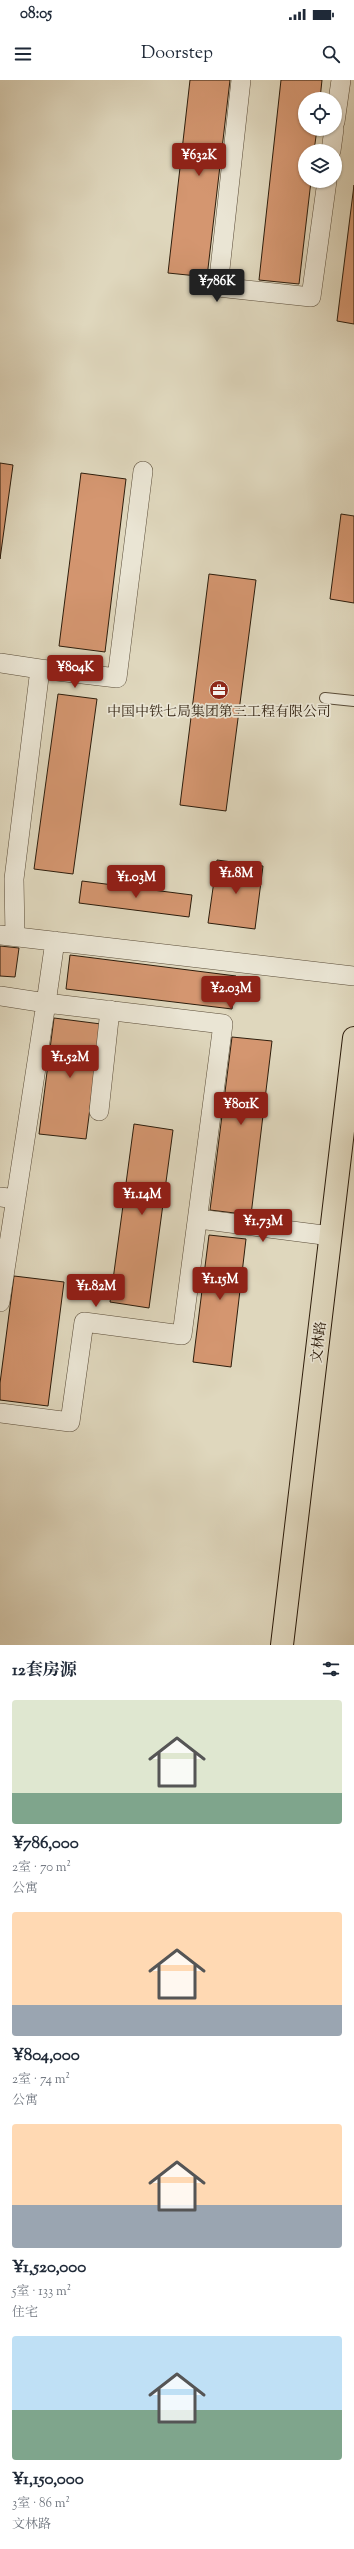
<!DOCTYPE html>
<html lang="zh">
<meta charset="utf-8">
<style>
body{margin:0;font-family:"Sorts Mill Goudy","Noto Serif SC",serif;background:#f2f2f3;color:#1f2937;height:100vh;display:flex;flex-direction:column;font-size:15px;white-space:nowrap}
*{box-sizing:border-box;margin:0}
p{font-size:13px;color:#747a83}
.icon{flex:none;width:22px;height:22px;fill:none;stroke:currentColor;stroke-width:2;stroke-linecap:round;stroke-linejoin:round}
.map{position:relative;height:1565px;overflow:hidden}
.details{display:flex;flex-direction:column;background:#fff;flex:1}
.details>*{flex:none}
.fabs{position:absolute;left:298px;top:12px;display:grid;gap:8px}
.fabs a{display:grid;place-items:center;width:44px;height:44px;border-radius:50%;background:#fff;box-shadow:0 1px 3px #0004;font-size:20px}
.price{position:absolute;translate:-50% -34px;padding:0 9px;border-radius:4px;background:#8f2418;color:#fff;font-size:13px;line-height:26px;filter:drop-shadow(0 1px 2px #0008)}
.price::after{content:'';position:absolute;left:50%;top:24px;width:12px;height:9px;margin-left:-6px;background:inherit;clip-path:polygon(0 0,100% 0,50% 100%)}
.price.current{background:#222;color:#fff}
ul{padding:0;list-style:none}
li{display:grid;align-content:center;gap:8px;height:212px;padding:0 12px}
li span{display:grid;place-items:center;height:124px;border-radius:4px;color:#555}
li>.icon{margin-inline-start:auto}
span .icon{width:72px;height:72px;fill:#fffc;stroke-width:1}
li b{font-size:17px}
h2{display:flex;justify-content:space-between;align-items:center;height:48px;padding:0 12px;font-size:17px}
.status{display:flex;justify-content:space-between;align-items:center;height:28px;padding:0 20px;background:#fff;direction:ltr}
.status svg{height:11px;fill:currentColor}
header{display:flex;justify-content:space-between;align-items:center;height:52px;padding:0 12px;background:#fff;font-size:18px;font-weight:600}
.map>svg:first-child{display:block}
</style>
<div class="status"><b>08:05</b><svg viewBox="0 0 49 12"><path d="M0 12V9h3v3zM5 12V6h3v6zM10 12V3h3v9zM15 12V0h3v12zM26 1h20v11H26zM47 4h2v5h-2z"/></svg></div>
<header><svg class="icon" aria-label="menu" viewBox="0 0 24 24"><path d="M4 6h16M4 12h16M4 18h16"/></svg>Doorstep<svg class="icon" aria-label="search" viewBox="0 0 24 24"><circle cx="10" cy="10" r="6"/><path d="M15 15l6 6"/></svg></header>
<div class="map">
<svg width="354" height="1565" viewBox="0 0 354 1565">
<rect width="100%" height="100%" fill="#dfd7bd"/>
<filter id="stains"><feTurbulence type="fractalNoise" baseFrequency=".005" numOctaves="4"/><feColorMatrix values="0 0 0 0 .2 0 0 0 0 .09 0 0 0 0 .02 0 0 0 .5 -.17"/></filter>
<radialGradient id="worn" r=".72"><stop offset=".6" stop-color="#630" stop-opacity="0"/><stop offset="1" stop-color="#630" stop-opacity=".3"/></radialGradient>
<!-- building -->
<path fill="#d49670" stroke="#2d1d0c" d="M190 0H230L207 197 168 193Z
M281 0H322L320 19H305V49H317L314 71H305V101H311L299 204 259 200Z
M354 105V244L337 241Z
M0 383 13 385 0 479Z
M81 393 126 399 105 572 59 566Z
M341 434 354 436V523L330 519Z
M209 494 256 500 226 731 180 725Z
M58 614 97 619 73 794 34 789Z
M217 780 263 786 255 849 208 843Z
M82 801 192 815 189 837 79 823Z
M0 866 19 868 15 897 0 896Z
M70 875 236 896 232 929 66 909Z
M54 938 101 944 86 1059 39 1054Z
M232 957 272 961 251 1135 210 1130Z
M134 1044 173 1050 149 1228 110 1222Z
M209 1155 246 1159 231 1287 193 1282Z
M14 1196 64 1202 48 1326 0 1320V1303Z"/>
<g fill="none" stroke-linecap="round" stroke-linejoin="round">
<!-- service casing -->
<g stroke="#5a4c38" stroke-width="12">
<path id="service" d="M325 618 354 621"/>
</g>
<!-- minor casing -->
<g stroke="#5a4c38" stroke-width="20">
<path id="minor" d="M241 0 218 207 311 217 327 101
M335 42 341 0
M331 71 334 49
M0 583 40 589
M0 855 354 896
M15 856 14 799 40 589 117 598 143 391
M0 916 46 923 0 1222
M99 1031 110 930
M0 1117 16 1119
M199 1139 331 1156
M0 1333 70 1342 84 1242 182 1255 223 944 46 923 55 861"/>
</g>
<!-- primary casing -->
<g stroke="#2d1d0c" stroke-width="24">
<path id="primary" d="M282 1565 354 958"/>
</g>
<!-- service -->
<use href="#service" stroke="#eae5d4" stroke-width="10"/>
<!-- minor -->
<use href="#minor" stroke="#eae5d4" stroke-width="19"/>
<!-- primary -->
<use href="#primary" stroke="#dfd7bd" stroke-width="22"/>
</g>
<!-- icons -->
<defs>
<g id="office-disc" transform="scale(1)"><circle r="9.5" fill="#8f2418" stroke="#eae5d4"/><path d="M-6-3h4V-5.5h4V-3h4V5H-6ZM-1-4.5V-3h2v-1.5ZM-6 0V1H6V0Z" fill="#fff"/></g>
</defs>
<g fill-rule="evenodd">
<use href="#office-disc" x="219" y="610"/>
</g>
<g text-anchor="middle" stroke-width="3.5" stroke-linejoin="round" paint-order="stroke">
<!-- poi labels -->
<g font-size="14" fill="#2d1d0c" stroke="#eae5d4">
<text x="219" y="636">中国中铁七局集团第三工程有限公司</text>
</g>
<!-- street labels -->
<g font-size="14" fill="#2d1d0c" stroke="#eae5d4">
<text transform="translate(318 1262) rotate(-83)" y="5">文林路</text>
</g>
</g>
<rect width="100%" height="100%" filter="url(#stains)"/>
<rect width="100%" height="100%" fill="url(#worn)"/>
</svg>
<div class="fabs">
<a><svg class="icon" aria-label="locate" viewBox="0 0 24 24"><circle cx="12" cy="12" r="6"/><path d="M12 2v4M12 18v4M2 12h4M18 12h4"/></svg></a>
<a><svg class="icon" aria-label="layers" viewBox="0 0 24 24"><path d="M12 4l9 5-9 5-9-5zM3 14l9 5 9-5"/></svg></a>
</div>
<b class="price" style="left:199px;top:97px">¥632K</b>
<b class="price current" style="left:217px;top:223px">¥786K</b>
<b class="price" style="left:75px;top:609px">¥804K</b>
<b class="price" style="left:236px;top:815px">¥1.8M</b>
<b class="price" style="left:136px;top:819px">¥1.03M</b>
<b class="price" style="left:231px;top:930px">¥2.03M</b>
<b class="price" style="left:70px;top:999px">¥1.52M</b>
<b class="price" style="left:241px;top:1046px">¥801K</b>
<b class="price" style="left:142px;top:1136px">¥1.14M</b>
<b class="price" style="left:263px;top:1163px">¥1.73M</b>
<b class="price" style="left:220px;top:1221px">¥1.15M</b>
<b class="price" style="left:96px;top:1228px">¥1.82M</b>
</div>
<section class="details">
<h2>12套房源<svg class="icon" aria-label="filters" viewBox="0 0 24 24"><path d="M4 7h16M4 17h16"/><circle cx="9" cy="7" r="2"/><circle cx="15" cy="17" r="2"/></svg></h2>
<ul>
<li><span style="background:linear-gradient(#dfe7d0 75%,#7fa58c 0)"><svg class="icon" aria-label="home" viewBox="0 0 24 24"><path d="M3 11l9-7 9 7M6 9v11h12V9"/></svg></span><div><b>¥786,000</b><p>2室 · 70 m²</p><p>公寓</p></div></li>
<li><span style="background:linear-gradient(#ffd9b3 75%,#9aa5b1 0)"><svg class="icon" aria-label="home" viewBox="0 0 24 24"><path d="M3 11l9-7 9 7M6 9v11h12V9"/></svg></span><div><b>¥804,000</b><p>2室 · 74 m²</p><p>公寓</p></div></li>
<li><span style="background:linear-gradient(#ffd9b3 65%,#9aa5b1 0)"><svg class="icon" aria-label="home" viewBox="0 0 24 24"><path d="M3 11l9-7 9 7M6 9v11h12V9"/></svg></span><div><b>¥1,520,000</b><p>5室 · 133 m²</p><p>住宅</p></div></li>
<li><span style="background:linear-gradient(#bfe0f5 60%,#7fa58c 0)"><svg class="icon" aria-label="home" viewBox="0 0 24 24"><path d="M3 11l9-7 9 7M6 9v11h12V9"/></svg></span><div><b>¥1,150,000</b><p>3室 · 86 m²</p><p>文林路</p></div></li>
</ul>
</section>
